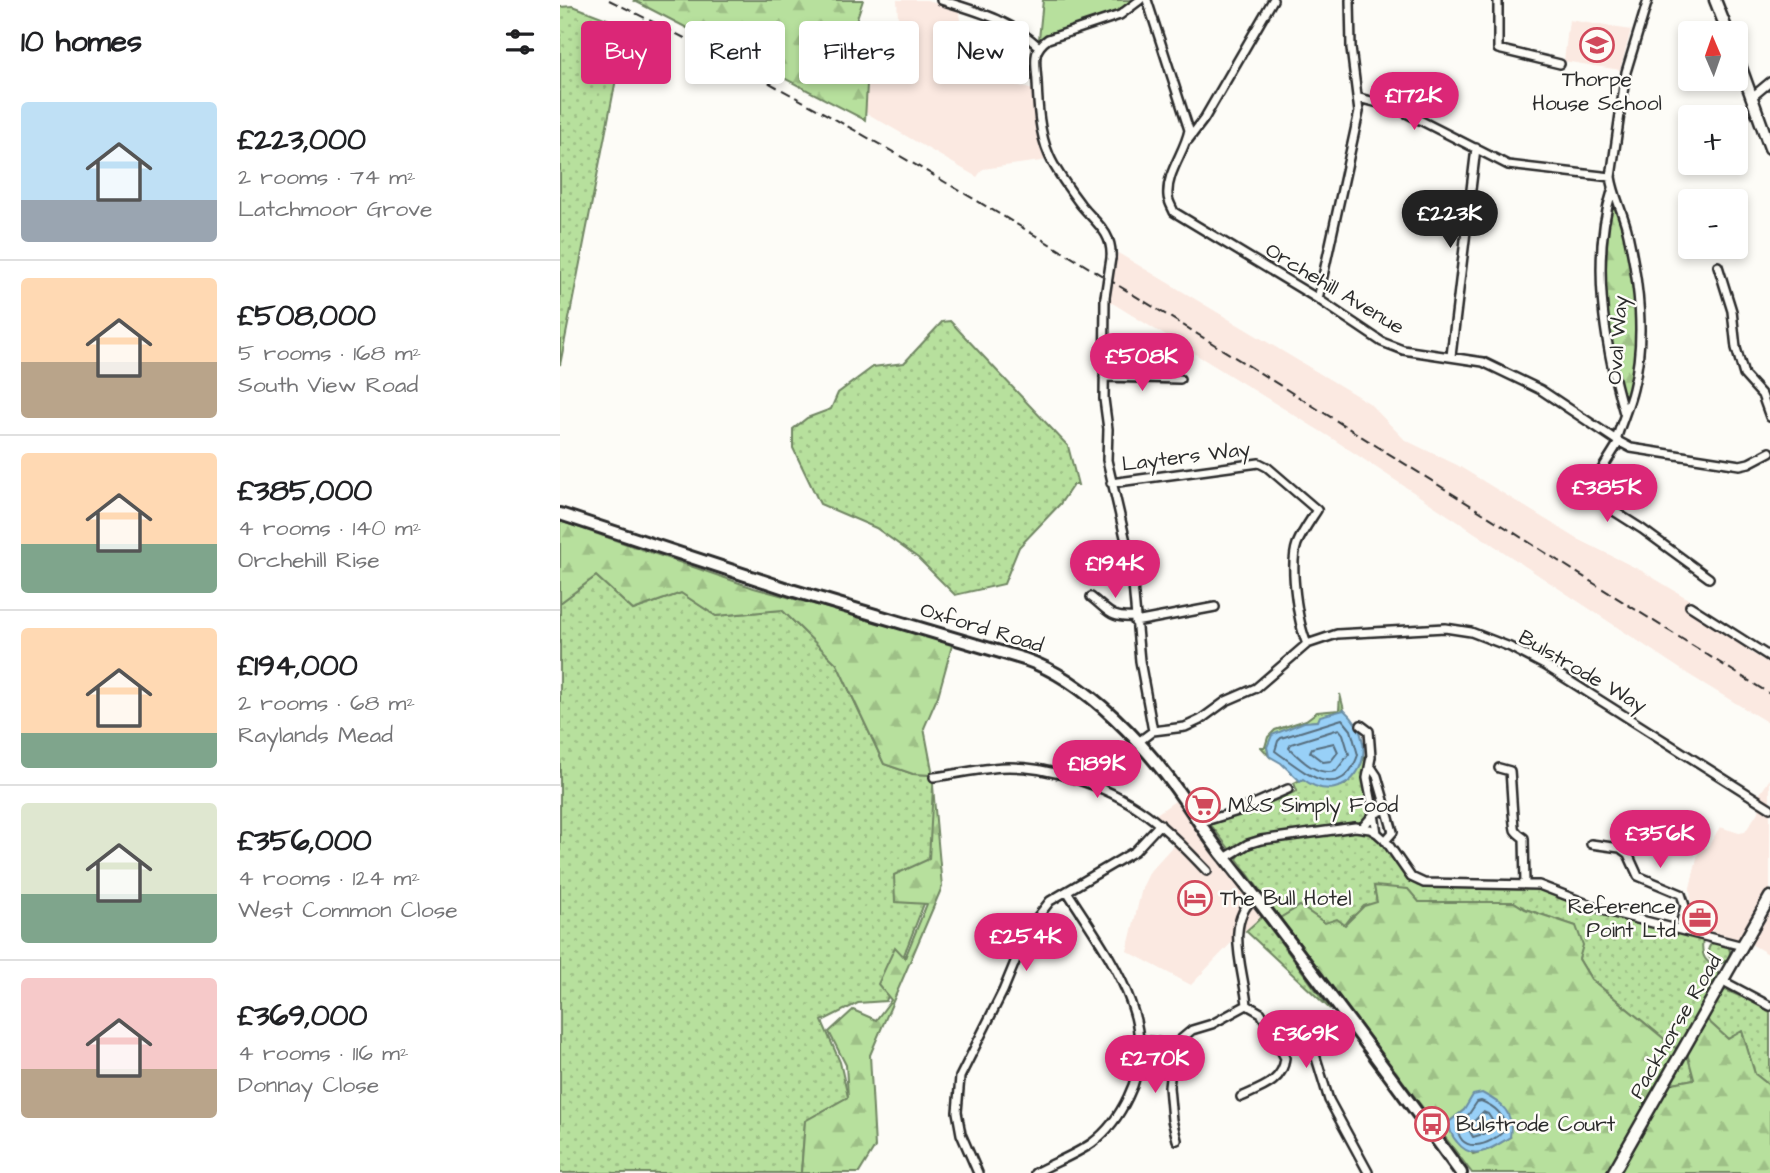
<!DOCTYPE html>
<meta charset="utf-8">
<style>
body{margin:0;font-family:"Architects Daughter",sans-serif;background:#f2f2f2;color:#202124;height:100vh;display:flex;flex-direction:column;font-size:26px;white-space:nowrap}
*{box-sizing:border-box;margin:0}
p{font-size:23px;color:#757577}
.icon{flex:none;width:38px;height:38px;fill:none;stroke:currentColor;stroke-width:2;stroke-linecap:round;stroke-linejoin:round}
.map{position:relative;flex:1;overflow:hidden}
.details{display:flex;flex-direction:column;background:#fff;width:560px}
.details>*{flex:none}
.banner{position:absolute;left:21px;top:21px;width:665px;height:63px;display:flex;gap:14px}
.needle{width:46px;rotate:358deg}
.fabs{position:absolute;left:1118px;top:21px;display:grid;gap:14px}
.fabs a{display:grid;place-items:center;width:70px;height:70px;border-radius:7px;background:#fff;box-shadow:0 4px 10px #0003;font-size:35px}
.price{position:absolute;translate:-50% -60px;padding:0 16px;border-radius:24px;background:#db2777;color:#fff;font-size:23px;line-height:46px;filter:drop-shadow(0 2px 4px #0008)}
.price::after{content:'';position:absolute;left:50%;top:42px;width:21px;height:16px;margin-left:-10px;background:inherit;clip-path:polygon(0 0,100% 0,50% 100%)}
.price.active{background:#222;color:#fff}
ul{padding:0;list-style:none}
li{display:flex;align-items:center;gap:21px;height:175px;padding:0 21px}
li+li{border-top:2px solid #e0e0e0}
li span{display:grid;place-items:center;flex:none;width:196px;height:140px;border-radius:7px;color:#555}
li>.icon{margin-inline-start:auto}
span .icon{width:84px;height:84px;fill:#fffc;stroke-width:1}
li b{font-size:30px}
h2{display:flex;justify-content:space-between;align-items:center;height:84px;padding:0 21px;font-size:30px}
.pill{padding:0 24px;border-radius:7px;background:#fff;box-shadow:0 4px 10px #0003;font-size:24px;line-height:63px}
.pill.active{background:#db2777;color:#fff}
main{display:flex;flex:1;min-height:0}
.map>svg:first-child{display:block}
</style>
<main>
<section class="details">
<h2>10 homes<svg class="icon" aria-label="filters" viewBox="0 0 24 24"><path d="M4 7h16M4 17h16"/><circle cx="9" cy="7" r="2"/><circle cx="15" cy="17" r="2"/></svg></h2>
<ul>
<li><span style="background:linear-gradient(#bfe0f5 70%,#9aa5b1 0)"><svg class="icon" aria-label="home" viewBox="0 0 24 24"><path d="M3 11l9-7 9 7M6 9v11h12V9"/></svg></span><div><b>£223,000</b><p>2 rooms · 74 m²</p><p>Latchmoor Grove</p></div></li>
<li><span style="background:linear-gradient(#ffd9b3 60%,#b9a48a 0)"><svg class="icon" aria-label="home" viewBox="0 0 24 24"><path d="M3 11l9-7 9 7M6 9v11h12V9"/></svg></span><div><b>£508,000</b><p>5 rooms · 168 m²</p><p>South View Road</p></div></li>
<li><span style="background:linear-gradient(#ffd9b3 65%,#7fa58c 0)"><svg class="icon" aria-label="home" viewBox="0 0 24 24"><path d="M3 11l9-7 9 7M6 9v11h12V9"/></svg></span><div><b>£385,000</b><p>4 rooms · 140 m²</p><p>Orchehill Rise</p></div></li>
<li><span style="background:linear-gradient(#ffd9b3 75%,#7fa58c 0)"><svg class="icon" aria-label="home" viewBox="0 0 24 24"><path d="M3 11l9-7 9 7M6 9v11h12V9"/></svg></span><div><b>£194,000</b><p>2 rooms · 68 m²</p><p>Raylands Mead</p></div></li>
<li><span style="background:linear-gradient(#dfe7d0 65%,#7fa58c 0)"><svg class="icon" aria-label="home" viewBox="0 0 24 24"><path d="M3 11l9-7 9 7M6 9v11h12V9"/></svg></span><div><b>£356,000</b><p>4 rooms · 124 m²</p><p>West Common Close</p></div></li>
<li><span style="background:linear-gradient(#f6c9c9 65%,#b9a48a 0)"><svg class="icon" aria-label="home" viewBox="0 0 24 24"><path d="M3 11l9-7 9 7M6 9v11h12V9"/></svg></span><div><b>£369,000</b><p>4 rooms · 116 m²</p><p>Donnay Close</p></div></li>
</ul>
</section>
<div class="map">
<svg width="1210" height="1173" viewBox="0 0 1210 1173">
<defs>
<pattern id="grass-dots" width="8" height="8" patternUnits="userSpaceOnUse" patternTransform="scale(1.75)"><rect width="8" height="8" fill="#b7e09d"/><path d="M2 2h.1M6 6h.1" fill="none" stroke="#9ec087" stroke-width="1.8" stroke-linecap="round"/></pattern>
<pattern id="forest-firs" width="22" height="20" patternUnits="userSpaceOnUse" patternTransform="scale(1.75)"><rect width="22" height="20" fill="#b7e09d"/><path d="M5 1l3.5 6h-7zM16 11l3.5 6h-7z" fill="#9ec087"/></pattern>
</defs>
<rect width="100%" height="100%" fill="#fdfcf7"/>
<filter id="ink" filterUnits="userSpaceOnUse"><feTurbulence type="fractalNoise" baseFrequency=".0143" numOctaves="2"/><feDisplacementMap in="SourceGraphic" scale="14" xChannelSelector="R" yChannelSelector="G"/><feConvolveMatrix kernelMatrix="1 2 1 2 8 2 1 2 1" color-interpolation-filters="sRGB"/></filter>
<g filter="url(#ink)">
<!-- built -->
<path fill="#fbe9e1" d="M337 0H367L399 10 403 55 419 59 416 73 473 90 478 124 488 160 423 169 417 177 303 111 310 31 339 38Z
M1009 20 1071 30 1060 70 1004 61Z
M558 253 809 403 845 440 897 465 1016 538 1082 571 1155 615 1192 644 1190 652 1210 664V724L1131 676 773 439 549 301Z
M1210 779V955L1189 943V936L1177 939 1138 930 1139 924 1125 921 1131 902 1130 888 1140 845 1147 848 1160 827 1179 833 1185 832 1200 809 1193 804Z
M615 801 702 917 673 941 631 985 567 951 582 888 590 871 620 838 595 815Z"/>
<!-- grass -->
<path fill="url(#grass-dots)" stroke="#718664" stroke-width="2" d="M13 6 68 27 57 74 0 365V7Z
M390 321 508 446 518 485H513L500 504 459 547 444 584 395 595 358 558 316 528 260 504 233 448V429L247 418 271 409 278 393 313 367 344 363 382 322Z
M36 576 73 610 121 593 156 616 222 610 277 664 324 764 353 774 373 775 374 878 326 1001 298 1003 262 1021 280 1062 288 1097 245 1121 241 1173H0V603Z
M805 756 808 757 811 812 799 824 703 838 671 851 648 821 681 815 737 791 734 783 742 779 785 785 795 775Z
M798 830C824 833 839 862 854 881L976 888 1077 924 1143 938C1138 968 1158 960 1159 979L1119 1051 1031 979 1019 959 1016 926 965 909 954 902H859L814 886 817 902 791 917 785 925 765 923 740 906 720 918 677 859 682 851 702 843Z
M702 917 770 1009 686 931Z
M1148 952a11 11 0 1 1 22 0a11 11 0 1 1-22 0Z
M1163 989 1210 1009V1086L1195 1074 1182 1032 1168 1039 1146 1019Z
M1127 1053 1134 1079 1108 1084Z"/>
<!-- forest -->
<path fill="url(#forest-firs)" stroke="#718664" stroke-width="2" fill-rule="evenodd" d="M73 0H303L294 27 310 31 305 120Z
M1053 201C1076 228 1085 369 1066 400L1063 398 1051 341 1045 286 1049 211Z
M0 521 194 588 393 642 378 696 364 728 373 775 353 774 324 764 277 664 222 610 156 616 121 593 73 610 36 576 0 603Z
M780 694 784 710 761 716 758 721C738 722 726 732 710 743L707 747 709 756 701 747H705L708 737 715 730 746 720 757 712 779 710Z
M373 787 382 887 310 1055 315 1147 299 1173H241L245 1121 288 1097 286 1065 269 1032 293 1010 316 1020 331 1000 318 984 335 947 345 958 367 904 335 902 334 875 369 859Z
M814 886 848 889 859 902H954L965 909 1016 926 1023 945 1019 959 1031 979 1119 1051 1048 1173H912L720 918 740 906 765 923 777 919 785 925 804 906 817 902ZM904 1110 950 1137 930 1149 913 1154 889 1122Z
M1146 1019 1168 1039 1182 1031 1195 1074 1210 1086V1173H1058L1108 1084 1134 1079 1127 1053Z"/>
<!-- garden -->
<path fill="#b7e09d" stroke="#718664" stroke-width="2" d="M483 0H572L562 9 479 39Z"/>
<!-- water -->
<path fill="#98d0f7" stroke="#6c8ea5" stroke-width="2" d="M784 710C830 751 786 813 743 779L740 781 721 763 709 756 707 747 712 735 744 722 758 721 760 716Z
M922 1093C943 1104 954 1112 950 1137 932 1148 913 1163 897 1142 891 1135 890 1131 889 1122L904 1110 913 1095Z"/>
<g fill="none" stroke-linecap="round" stroke-linejoin="round">
<!-- shore -->
<path stroke="#576d7d" stroke-width="2" d="M782 719 791 730 798 755C780 807 741 769 715 751L718 741 721 738Z
M779 729 783 734 789 754 776 771C757 776 742 761 729 748L731 744Z
M774 743 778 752 771 761 763 762 750 752 752 748Z
M921 1101C934 1106 946 1115 944 1131 930 1145 900 1156 897 1126L909 1114 917 1102Z
M923 1112 928 1114 936 1126 923 1134 913 1137 908 1128Z"/>
<!-- minor casing -->
<g stroke="#2b2b2b" stroke-width="12">
<path id="minor" d="M381 0C419 12 448 19 478 46
M587 0 629 130C625 152 606 173 608 196 608 201 612 207 614 212L758 299 822 342 843 350 923 362 981 390 1056 440 1071 448 1180 465 1189 463 1210 452
M938 0V49L1000 64
M1192 97 1210 82
M799 98 834 107 948 165 1051 177
M628 140 644 119 713 0
M1053 188C1030 257 1044 345 1064 413
M551 258C553 233 535 222 521 205 510 190 496 172 489 155 479 132 478 106 477 82 476 62 471 51 488 39L560 15 580 0
M1158 266 1172 311 1176 348 1184 375 1202 395 1210 417
M545 297 544 399 548 429 547 460 571 563 580 661 593 731
M758 299 799 112 791 48 790 0
M891 356 916 148
M544 377 620 379
M1056 440C1061 423 1069 406 1073 389 1086 338 1079 284 1068 234 1064 214 1054 197 1051 177L1066 72 1088 0
M1059 442 1029 490 1030 496 1082 529 1149 578
M551 483 699 463 707 467 757 510C750 521 742 532 737 544 729 566 738 623 747 644
M531 597C549 611 550 619 575 617
M1130 606 1210 657
M575 622 655 607
M801 725 809 731 811 757 807 778 814 814 802 828
M577 743 593 731 625 727 640 720 666 701 696 688 747 644 777 634 885 628 911 632 950 647 986 666 1210 808
M811 767 817 776 833 832 825 841
M939 768 950 771C951 779 953 827 955 830 957 833 961 836 964 838L965 884
M374 777C399 774 424 767 449 767 471 767 492 771 512 778 575 797 603 825 647 871
M639 823 678 811 728 789
M817 833 814 814 826 809
M1031 844 1060 848 1068 854 1078 876 1121 894 1125 906 1119 929
M665 858 688 844 701 840 795 827 810 829 817 833 826 841 851 877 864 883 979 885 1046 911 1183 946
M1163 981 1210 1006
M581 1040 614 1045
M718 1043 732 1040 742 1041 753 1048 769 1100 808 1172
M614 1045 632 1030 652 1024 687 1005C684 970 663 922 696 896
M614 1045 609 1087 612 1120 617 1140
M681 1097C701 1088 723 1082 725 1058L701 1013 687 1005
M418 1173 401 1134 397 1112 400 1077 443 991 469 928 490 901 575 851 600 824
M475 1173C493 1163 515 1155 532 1143 548 1131 560 1114 568 1097 605 1024 544 950 507 891"/>
</g>
<!-- secondary casing -->
<g stroke="#2b2b2b" stroke-width="15">
<path id="secondary" d="M1155 0 1168 33
M1176 54 1210 148
M1053 1173 1210 897"/>
</g>
<!-- primary casing -->
<g stroke="#2b2b2b" stroke-width="16">
<path id="primary" d="M0 514 231 590 464 659C527 680 588 747 625 801 638 820 650 840 665 858 746 961 824 1067 901 1173"/>
</g>
<!-- minor -->
<use href="#minor" stroke="#fdfcf7" stroke-width="7"/>
<!-- secondary -->
<use href="#secondary" stroke="#fdfcf7" stroke-width="10"/>
<!-- primary -->
<use href="#primary" stroke="#fdfcf7" stroke-width="10"/>
<!-- rail -->
<path stroke="#2b2b2b" stroke-width="2" stroke-dasharray="10 5" stroke-linecap="butt" d="M49 0C210 79 365 169 518 261 751 402 979 550 1210 694"/>
<!-- minor-bridge casing -->
<g stroke="#2b2b2b" stroke-width="12" stroke-linecap="butt">
<path id="minor-bridge" d="M545 297 551 258"/>
</g>
<!-- minor-bridge -->
<use href="#minor-bridge" stroke="#fdfcf7" stroke-width="7"/>
</g>
</g>
<!-- icons -->
<defs>
<g id="school-ring" transform="scale(1.75)"><circle r="9.5" fill="#fdfcf7" stroke="#d1495b" stroke-width="1.5"/><path d="M0-5L7-2L0 1L-7-2ZM-4 1L0 2.5L4 1V4Q0 6-4 4Z" fill="#d1495b"/></g>
<g id="supermarket-ring" transform="scale(1.75)"><circle r="9.5" fill="#fdfcf7" stroke="#d1495b" stroke-width="1.5"/><path d="M-6-5.5h2.5l.6 2H6L4.5 2H-2.5L-4.4-4H-6ZM-1.5 3.2a1.3 1.3 0 1 0 .1 0ZM3 3.2a1.3 1.3 0 1 0 .1 0Z" fill="#d1495b"/></g>
<g id="hotel-ring" transform="scale(1.75)"><circle r="9.5" fill="#fdfcf7" stroke="#d1495b" stroke-width="1.5"/><path d="M-6-4.5h1.5V1H6V5H4.5V3h-9V5H-6ZM-4 0a1.8 1.8 0 1 1 3.6 0ZM.5 0V-2.5h3Q6-2.5 6 0Z" fill="#d1495b"/></g>
<g id="office-ring" transform="scale(1.75)"><circle r="9.5" fill="#fdfcf7" stroke="#d1495b" stroke-width="1.5"/><path d="M-6-3h4V-5.5h4V-3h4V5H-6ZM-1-4.5V-3h2v-1.5ZM-6 0V1H6V0Z" fill="#d1495b"/></g>
<g id="bus-ring" transform="scale(1.75)"><circle r="9.5" fill="#fdfcf7" stroke="#d1495b" stroke-width="1.5"/><path d="M-5-6H5V4H4V6H2V4H-2V6H-4V4H-5ZM-3.5-4V0h7V-4ZM-3.5 1.2v1.5H-2V1.2ZM2 1.2v1.5H3.5V1.2Z" fill="#d1495b"/></g>
</defs>
<g fill-rule="evenodd">
<use href="#school-ring" x="1037" y="45"/>
<use href="#supermarket-ring" x="643" y="805"/>
<use href="#hotel-ring" x="635" y="898"/>
<use href="#office-ring" x="1140" y="918"/>
<use href="#bus-ring" x="872" y="1124"/>
</g>
<g text-anchor="middle" stroke-width="5" stroke-linejoin="round" paint-order="stroke">
<!-- poi labels -->
<g font-size="21" fill="#2b2b2b" stroke="#fdfcf7" text-anchor="start">
<text x="1037" y="86" text-anchor="middle">Thorpe<tspan x="1037" dy="24">House School</tspan></text>
<text x="668" y="812">M&amp;S Simply Food</text>
<text x="660" y="905">The Bull Hotel</text>
<text x="1116" y="913" text-anchor="end">Reference<tspan x="1116" dy="24">Point Ltd</tspan></text>
<text x="896" y="1131">Bulstrode Court</text>
</g>
<!-- street labels -->
<g font-size="21" fill="#2b2b2b" stroke="#fdfcf7">
<text transform="translate(775 288) rotate(31)" y="7">Orchehill Avenue</text>
<text transform="translate(1057 340) rotate(-86)" y="7">Oval Way</text>
<text transform="translate(626 456) rotate(-7)" y="7">Layters Way</text>
<text transform="translate(422 627) rotate(17)" y="7">Oxford Road</text>
<text transform="translate(1023 671) rotate(30)" y="7">Bulstrode Way</text>
<text transform="translate(1115 1026) rotate(-60)" y="7">Packhorse Road</text>
</g>
</g>
</svg>
<div class="fabs">
<a><svg class="needle" viewBox="-14 -14 28 28"><path d="M0-13l5 13h-10z" fill="#e53935"/><path d="M0 13l5-13h-10z" fill="#757577"/></svg></a>
<a>+</a>
<a>−</a>
</div>
<b class="price" style="left:854px;top:132px">£172K</b>
<b class="price active" style="left:890px;top:250px">£223K</b>
<b class="price" style="left:582px;top:393px">£508K</b>
<b class="price" style="left:1047px;top:524px">£385K</b>
<b class="price" style="left:555px;top:600px">£194K</b>
<b class="price" style="left:537px;top:800px">£189K</b>
<b class="price" style="left:1100px;top:870px">£356K</b>
<b class="price" style="left:466px;top:973px">£254K</b>
<b class="price" style="left:746px;top:1070px">£369K</b>
<b class="price" style="left:595px;top:1095px">£270K</b>
<div class="banner">
<a class="pill active">Buy</a>
<a class="pill">Rent</a>
<a class="pill">Filters</a>
<a class="pill">New</a>
</div>
</div>
</main>
